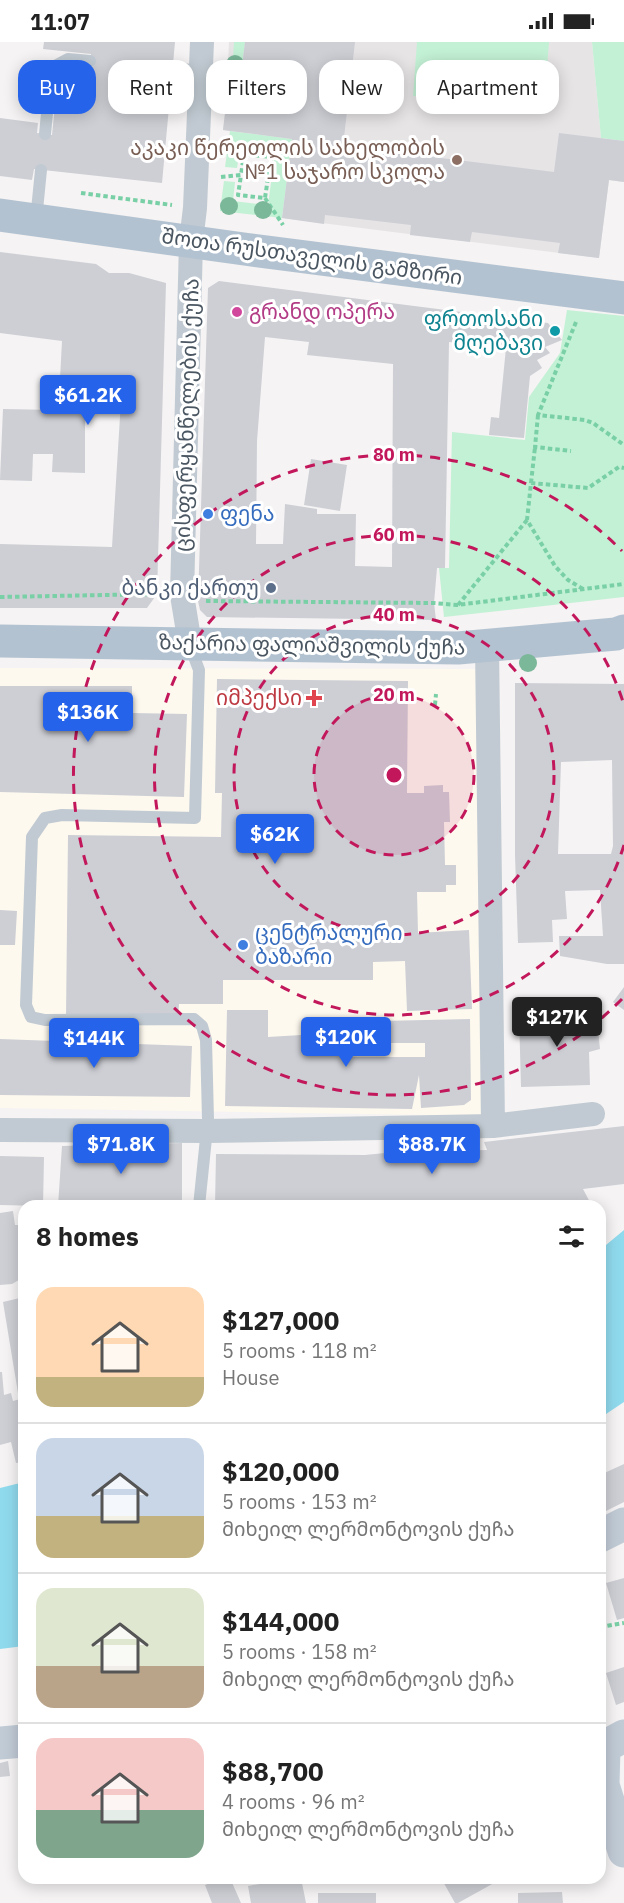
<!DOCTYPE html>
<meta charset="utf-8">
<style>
body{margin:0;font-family:"IBM Plex Sans","Noto Sans Georgian",sans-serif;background:#f6f6f6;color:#222;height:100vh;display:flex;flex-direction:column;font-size:22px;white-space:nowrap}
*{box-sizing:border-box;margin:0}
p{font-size:20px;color:#767676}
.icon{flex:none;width:33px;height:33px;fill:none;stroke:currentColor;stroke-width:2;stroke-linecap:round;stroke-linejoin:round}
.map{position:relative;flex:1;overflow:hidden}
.sheet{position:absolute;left:18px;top:1158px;width:588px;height:684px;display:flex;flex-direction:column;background:#fff;border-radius:18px;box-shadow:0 3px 15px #0003}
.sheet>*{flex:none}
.guide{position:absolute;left:18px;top:18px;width:588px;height:54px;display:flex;gap:12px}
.price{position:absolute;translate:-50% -51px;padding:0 14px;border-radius:6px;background:#2563eb;color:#fff;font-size:20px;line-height:39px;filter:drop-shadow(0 2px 3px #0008)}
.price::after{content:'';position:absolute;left:50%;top:36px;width:18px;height:14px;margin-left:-9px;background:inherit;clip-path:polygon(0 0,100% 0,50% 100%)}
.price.selected{background:#222;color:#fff}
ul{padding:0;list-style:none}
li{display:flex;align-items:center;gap:18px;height:150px;padding:0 18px}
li+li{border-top:2px solid #e0e0e0}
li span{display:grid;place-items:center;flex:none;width:168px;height:120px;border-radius:18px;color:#555}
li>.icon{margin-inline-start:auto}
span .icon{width:72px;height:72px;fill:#fffc;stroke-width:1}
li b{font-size:26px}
h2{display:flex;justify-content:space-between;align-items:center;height:72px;padding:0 18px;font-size:26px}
.chip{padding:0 21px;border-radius:18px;background:#fff;box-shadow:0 3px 15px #0003;font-size:21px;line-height:54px}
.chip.selected{background:#2563eb;color:#fff}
.status{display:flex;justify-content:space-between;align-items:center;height:42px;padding:0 30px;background:#fff;direction:ltr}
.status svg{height:16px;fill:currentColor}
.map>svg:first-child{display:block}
</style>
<div class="status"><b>11:07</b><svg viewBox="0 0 49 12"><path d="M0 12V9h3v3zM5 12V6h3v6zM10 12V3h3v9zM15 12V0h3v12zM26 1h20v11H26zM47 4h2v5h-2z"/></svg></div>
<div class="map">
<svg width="624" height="1861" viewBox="0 0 624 1861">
<rect width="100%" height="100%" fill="#f5f3f3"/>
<!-- commercial -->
<path fill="#fdf9ef" d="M0 626 479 627 490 1074 0 1066Z"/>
<!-- education -->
<path fill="#e6e4e5" d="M229 0H592L601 96 624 99V140L609 138 599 216 282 176 291 97 223 88 226 63Z"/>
<!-- green -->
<path fill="#c3f1d5" d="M234 0H245L237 65 230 64Z
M417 0H549L544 64 413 54Z
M592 0H624V99L601 96Z
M230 89 292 97 282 176 220 169 224 139 235 140 233 159 268 163 276 104 241 100 237 126 225 125Z
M567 268 624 274V555L444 575 439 526H449L452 390 525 398 529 355 560 311Z"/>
<!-- water -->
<path fill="#90daee" d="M624 1188V1360L600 1376V1208Z
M24 1440V1604L0 1607V1446Z"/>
<!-- building -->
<path fill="#cdcfd5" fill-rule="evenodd" d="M44 0H175L162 141 34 127 32 138 0 134V76L38 81 37 91 52 93 56 54 60 43 68 34 78 30 90 29 91 12 43 7Z
M245 0H355L343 104 554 130 559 91 624 99V140L609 138 599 216 558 211 560 201 472 190 470 200 410 193 411 183 325 173 324 182 282 176 292 97 223 88 226 63 237 65Z
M0 210 96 222 109 231H129L166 241 157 552 147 566H0V502L112 505 122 342 85 339V431L52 430 53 412H33L32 439 0 438 3 367 54 368 55 337H60L62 299 0 291Z
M219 239 548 281 562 298 545 305 550 311 537 318 542 326 530 334 524 396 489 393 491 375 499 376 506 306 449 300 445 526H437L434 561 436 578 207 575 200 568 198 559 208 246ZM265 295 309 300 307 313 393 322 392 525 355 524 356 472H317V467L285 462 283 502H256L257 399Z
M311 417 347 423 340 469 304 463Z
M217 637 408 639 407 751H424V744L443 743V750H449L450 780H444L445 823H456V843H446V850H417L418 891 469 888 472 967 407 969 405 919 373 920V938H223V962H179L178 976 66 975 68 793 221 795 222 751H215Z
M515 641 624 642V922H607L560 914 559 894H603L600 848 565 849 567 877 552 878 553 900 518 901 515 813ZM612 718 613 804 611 812H558L561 720Z
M0 644H132V671L187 672 184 755 0 750Z
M0 868 17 869 15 903H0Z
M624 945V968L613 960Z
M227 968H268V995L301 993 302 1006 338 1004 337 990H346L347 1015H425V1001H383L381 979 470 977 471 1058 464 1063 421 1066 419 1033 412 1067 225 1064Z
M596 968 600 1007 589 1010 590 1043 521 1045 519 972Z
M0 997 192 1004 190 1055 0 1053Z
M624 1084V1142L583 1147 592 1164H215L216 1112 365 1113 395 1110 487 1108 484 1100Z
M182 1101V1164H58L62 1104Z
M0 1114 44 1115 43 1164 0 1163Z
M13 1169 15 1183H24V1235L12 1242 0 1243V1171Z
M24 1255V1350L18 1351 3 1260Z
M0 1330H2L4 1353 11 1351 13 1359 24 1356V1420L16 1421 11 1400 0 1403Z
M624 1422V1460L600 1472V1433Z
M624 1536V1576L617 1578 606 1541Z
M624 1625V1660L616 1663 606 1631Z
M8 1719 10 1734 0 1735V1721Z
M224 1836H230L241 1861H212L205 1843Z
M294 1836H301L306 1861H251L248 1844Z
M441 1836H503L458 1861H455Z
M562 1850 563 1861H518V1851Z
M318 1851H376V1861H318Z"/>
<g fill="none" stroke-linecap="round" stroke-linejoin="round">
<!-- path -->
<path stroke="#7ad0a6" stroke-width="4" stroke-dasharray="4.5 3" stroke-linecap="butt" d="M221 135 241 133 244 112 271 115 265 156 238 153 241 133
M81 151 172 163
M265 156 283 183
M576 280 538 373 585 378 593 381 624 403
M538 373 535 405 571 409
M531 441 535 405
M583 547 568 538 555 524 527 478 531 441 588 446 619 425 624 426
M0 555 158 552
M206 559 434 561 457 563 624 542
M458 563 527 478
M435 663 436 652
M600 1585 624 1581"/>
<!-- lane -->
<path stroke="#c1cad2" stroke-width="12" d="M173 26 200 29
M171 50 200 52
M45 92 50 41 55 24 68 17 90 19
M36 178 41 128
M190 604 199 628 195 776 62 773 45 776 32 795 26 963 31 975 45 978 194 977 202 984 206 998 208 1077 199 1164"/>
<!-- street -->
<path stroke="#c1cad2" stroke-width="24" d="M190 602 182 553 191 199 195 166 202 0
M487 604 493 1084
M0 1088 207 1089 493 1084 593 1072"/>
<!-- secondary -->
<path stroke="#c1cbd6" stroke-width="33" d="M600 1494 624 1482
M624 1694 604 1705 603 1743 624 1809
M0 1701 24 1699"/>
<!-- primary -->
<path stroke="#b3c2d1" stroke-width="33" d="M0 173 244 207 624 256
M0 599 458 606 616 592 624 589"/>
</g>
<!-- trees -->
<g fill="#7bb799">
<circle cx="235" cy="22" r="9"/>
<circle cx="234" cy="40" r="9"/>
<circle cx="229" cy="164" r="9"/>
<circle cx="263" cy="168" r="9"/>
<circle cx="528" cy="621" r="9"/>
</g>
<!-- distance rings -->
<circle cx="394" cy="733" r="80" fill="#c2185b" fill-opacity=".12"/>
<g fill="none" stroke="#c2185b" stroke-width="3" stroke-dasharray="10 8">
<circle cx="394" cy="733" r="80"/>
<circle cx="394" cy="733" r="160"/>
<path d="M624 803A240 240 0 1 1 624 663"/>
<path d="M622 957A320 320 0 1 1 622 509"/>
</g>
<!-- markers -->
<circle fill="#8d6e63" stroke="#fff" stroke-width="2" cx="457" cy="118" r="6"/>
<circle fill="#d1479c" stroke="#fff" stroke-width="2" cx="237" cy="270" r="6"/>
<circle fill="#0f9aa8" stroke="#fff" stroke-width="2" cx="555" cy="289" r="6"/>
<g fill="#3f7fe0" stroke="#fff" stroke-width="2">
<circle cx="208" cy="472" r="6"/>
<circle cx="243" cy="903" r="6"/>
</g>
<circle fill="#5c6f8a" stroke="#fff" stroke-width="2" cx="271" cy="546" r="6"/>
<path fill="#e0444e" stroke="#fff" stroke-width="2" d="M311 647h6v6h6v6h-6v6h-6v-6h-6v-6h6z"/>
<g text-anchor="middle" stroke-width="6" stroke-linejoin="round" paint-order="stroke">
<!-- education labels -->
<g font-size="21" fill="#785e54" stroke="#fff" text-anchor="end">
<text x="445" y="113">აკაკი წერეთლის სახელობის<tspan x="445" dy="24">№1 საჯარო სკოლა</tspan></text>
</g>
<!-- street labels -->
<g font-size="21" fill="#4a5661" stroke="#fff">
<text transform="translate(312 215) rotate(8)" y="7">შოთა რუსთაველის გამზირი</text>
<text transform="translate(187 373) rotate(-88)" y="7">ცისფერყანწელების ქუჩა</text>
<text transform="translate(312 603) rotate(1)" y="7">ზაქარია ფალიაშვილის ქუჩა</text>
</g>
<!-- hotel labels -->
<g font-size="21" fill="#b23c85" stroke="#fff" text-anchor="start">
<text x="249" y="277">გრანდ ოპერა</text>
</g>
<!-- culture labels -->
<g font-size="21" fill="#0d838f" stroke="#fff" text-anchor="end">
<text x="543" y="284">ფრთოსანი<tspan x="543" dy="24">მღებავი</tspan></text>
</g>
<!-- shop labels -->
<g font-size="21" fill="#366cbe" stroke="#fff" text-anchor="start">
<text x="220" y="479">ფენა</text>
<text x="255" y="898">ცენტრალური<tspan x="255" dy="24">ბაზარი</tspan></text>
</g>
<!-- service labels -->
<g font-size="21" fill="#4e5e75" stroke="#fff" text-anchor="end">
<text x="259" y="553">ბანკი ქართუ</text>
</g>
<!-- health labels -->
<g font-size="21" fill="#be3a42" stroke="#fff" text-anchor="end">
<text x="302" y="663">იმპექსი</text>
</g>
</g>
<circle cx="394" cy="733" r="9" fill="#c2185b" stroke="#fff" stroke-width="3"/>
<g font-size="18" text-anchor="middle" font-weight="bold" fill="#c2185b" stroke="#fff" stroke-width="6" stroke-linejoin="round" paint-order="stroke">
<text x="394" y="419">80 m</text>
<text x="394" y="499">60 m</text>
<text x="394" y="579">40 m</text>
<text x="394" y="659">20 m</text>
</g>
</svg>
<b class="price" style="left:88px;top:384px">$61.2K</b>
<b class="price" style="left:88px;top:701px">$136K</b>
<b class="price" style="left:275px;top:823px">$62K</b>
<b class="price selected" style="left:557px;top:1006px">$127K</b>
<b class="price" style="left:346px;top:1026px">$120K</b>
<b class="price" style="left:94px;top:1027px">$144K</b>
<b class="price" style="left:121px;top:1133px">$71.8K</b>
<b class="price" style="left:432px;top:1133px">$88.7K</b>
<div class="guide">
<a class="chip selected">Buy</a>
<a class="chip">Rent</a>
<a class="chip">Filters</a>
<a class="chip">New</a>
<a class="chip">Apartment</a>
</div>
<section class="sheet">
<h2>8 homes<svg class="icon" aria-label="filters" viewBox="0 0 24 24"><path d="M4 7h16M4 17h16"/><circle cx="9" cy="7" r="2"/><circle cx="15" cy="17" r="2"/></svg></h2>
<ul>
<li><span style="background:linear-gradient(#ffd9b3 75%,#c2b280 0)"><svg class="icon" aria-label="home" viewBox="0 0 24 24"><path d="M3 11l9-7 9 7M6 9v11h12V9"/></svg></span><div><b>$127,000</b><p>5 rooms · 118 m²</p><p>House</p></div></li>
<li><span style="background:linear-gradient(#c9d6e8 65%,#c2b280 0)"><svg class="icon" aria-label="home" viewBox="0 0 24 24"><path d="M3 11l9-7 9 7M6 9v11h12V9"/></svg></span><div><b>$120,000</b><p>5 rooms · 153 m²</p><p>მიხეილ ლერმონტოვის ქუჩა</p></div></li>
<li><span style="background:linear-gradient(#dfe7d0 65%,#b9a48a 0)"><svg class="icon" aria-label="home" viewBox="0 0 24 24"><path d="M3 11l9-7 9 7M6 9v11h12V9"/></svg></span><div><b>$144,000</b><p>5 rooms · 158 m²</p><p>მიხეილ ლერმონტოვის ქუჩა</p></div></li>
<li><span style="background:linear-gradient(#f6c9c9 60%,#7fa58c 0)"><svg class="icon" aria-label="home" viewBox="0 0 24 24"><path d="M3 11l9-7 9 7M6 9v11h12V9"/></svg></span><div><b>$88,700</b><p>4 rooms · 96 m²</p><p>მიხეილ ლერმონტოვის ქუჩა</p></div></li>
</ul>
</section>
</div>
